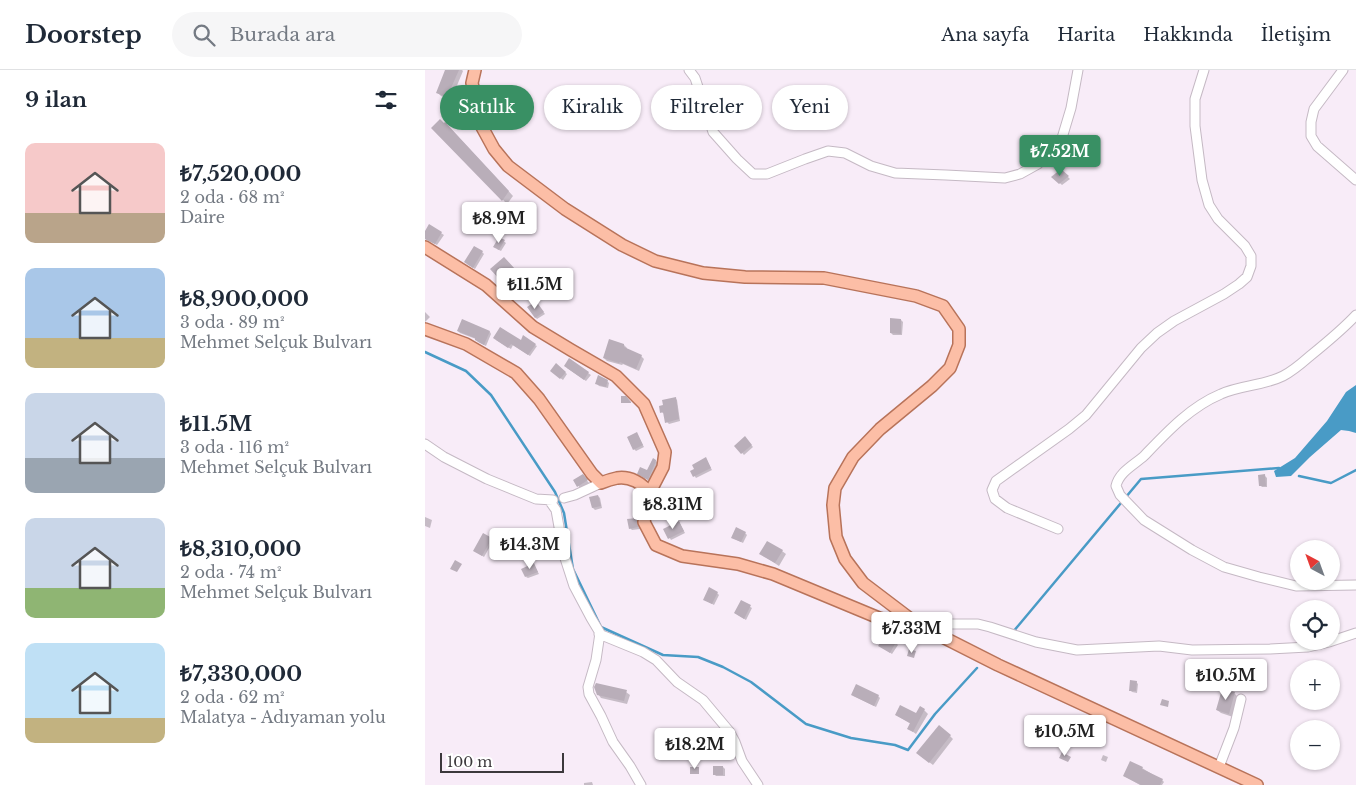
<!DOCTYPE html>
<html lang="tr">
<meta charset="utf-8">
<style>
body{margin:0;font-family:"Libre Baskerville",serif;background:#f6f6f7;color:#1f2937;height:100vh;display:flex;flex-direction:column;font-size:19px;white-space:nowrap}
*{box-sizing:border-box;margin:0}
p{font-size:16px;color:#747a83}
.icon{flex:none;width:28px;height:28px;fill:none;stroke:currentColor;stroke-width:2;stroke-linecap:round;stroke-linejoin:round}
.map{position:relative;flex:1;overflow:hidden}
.sheet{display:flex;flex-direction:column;background:#fff;width:425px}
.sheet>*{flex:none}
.banner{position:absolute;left:15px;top:15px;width:475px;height:45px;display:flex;gap:10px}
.needle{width:32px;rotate:319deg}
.tools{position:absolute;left:865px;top:470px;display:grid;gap:10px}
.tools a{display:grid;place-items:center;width:50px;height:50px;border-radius:50%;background:#fff;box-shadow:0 1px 4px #0004;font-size:25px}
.scale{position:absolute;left:15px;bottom:12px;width:124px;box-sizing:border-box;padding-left:5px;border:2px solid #3c383c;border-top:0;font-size:14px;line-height:18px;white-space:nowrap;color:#3c383c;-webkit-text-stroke:4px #fff;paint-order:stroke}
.price{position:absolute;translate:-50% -42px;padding:0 11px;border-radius:5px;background:#fff;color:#222;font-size:16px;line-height:32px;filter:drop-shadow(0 1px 2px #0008)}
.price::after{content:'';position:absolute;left:50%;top:30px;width:15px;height:11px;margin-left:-8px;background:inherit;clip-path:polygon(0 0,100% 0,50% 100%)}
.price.active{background:#399064;color:#fff}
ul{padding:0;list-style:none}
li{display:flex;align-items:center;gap:15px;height:125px;padding:0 25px}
li span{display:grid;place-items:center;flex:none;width:140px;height:100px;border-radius:10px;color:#555}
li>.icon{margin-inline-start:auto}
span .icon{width:60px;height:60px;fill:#fffc;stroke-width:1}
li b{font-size:21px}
h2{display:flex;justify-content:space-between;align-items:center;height:60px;padding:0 25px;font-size:21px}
.chip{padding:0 18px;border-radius:22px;background:#fff;box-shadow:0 1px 4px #0004;font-size:18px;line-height:45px}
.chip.active{background:#399064;color:#fff}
header{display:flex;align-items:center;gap:30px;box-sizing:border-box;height:70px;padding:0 25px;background:#fff;border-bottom:1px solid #e0e1e3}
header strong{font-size:24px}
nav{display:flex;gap:28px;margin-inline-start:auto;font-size:18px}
.search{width:350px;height:45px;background:#f6f6f7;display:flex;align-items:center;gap:12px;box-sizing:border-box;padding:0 18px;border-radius:28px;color:#747a83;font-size:19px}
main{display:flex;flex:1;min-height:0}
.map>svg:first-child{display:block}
</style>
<header>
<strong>Doorstep</strong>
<div class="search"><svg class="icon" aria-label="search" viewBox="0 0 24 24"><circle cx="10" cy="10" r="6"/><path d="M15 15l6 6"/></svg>Burada ara</div>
<nav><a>Ana sayfa</a><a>Harita</a><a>Hakkında</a><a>İletişim</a></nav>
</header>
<main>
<section class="sheet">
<h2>9 ilan<svg class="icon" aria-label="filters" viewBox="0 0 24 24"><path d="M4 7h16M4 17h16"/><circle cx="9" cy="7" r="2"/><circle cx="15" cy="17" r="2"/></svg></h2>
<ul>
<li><span style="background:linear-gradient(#f6c9c9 70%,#b9a48a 0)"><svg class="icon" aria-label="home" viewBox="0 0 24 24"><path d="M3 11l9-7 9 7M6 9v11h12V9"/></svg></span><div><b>₺7,520,000</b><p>2 oda · 68 m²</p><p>Daire</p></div></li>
<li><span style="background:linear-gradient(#a9c7e8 70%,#c2b280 0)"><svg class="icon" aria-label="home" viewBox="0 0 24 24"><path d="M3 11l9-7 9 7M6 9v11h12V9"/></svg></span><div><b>₺8,900,000</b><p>3 oda · 89 m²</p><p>Mehmet Selçuk Bulvarı</p></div></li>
<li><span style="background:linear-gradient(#c9d6e8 65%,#9aa5b1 0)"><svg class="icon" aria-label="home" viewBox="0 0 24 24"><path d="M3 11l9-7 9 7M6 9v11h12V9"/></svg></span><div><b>₺11.5M</b><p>3 oda · 116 m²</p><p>Mehmet Selçuk Bulvarı</p></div></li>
<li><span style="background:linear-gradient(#c9d6e8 70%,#8fb573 0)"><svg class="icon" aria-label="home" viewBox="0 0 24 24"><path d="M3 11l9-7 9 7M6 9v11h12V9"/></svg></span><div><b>₺8,310,000</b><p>2 oda · 74 m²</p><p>Mehmet Selçuk Bulvarı</p></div></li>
<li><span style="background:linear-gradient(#bfe0f5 75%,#c2b280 0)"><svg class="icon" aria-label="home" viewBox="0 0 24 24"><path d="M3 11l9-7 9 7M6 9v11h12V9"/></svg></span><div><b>₺7,330,000</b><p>2 oda · 62 m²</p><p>Malatya - Adıyaman yolu</p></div></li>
</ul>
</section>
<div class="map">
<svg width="931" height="715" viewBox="0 0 931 715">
<rect width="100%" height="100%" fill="#f8ecf8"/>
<!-- water -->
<path fill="#499bc6" d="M931 315V363L924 361 916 360 885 387 866 406 851 407 849 401 870 388 902 351 921 322Z"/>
<!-- shadow -->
<path fill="#0003" d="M22 0H37L38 1 26 30 16 26 13 23Z
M8 58H25L88 126 82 134Z
M636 100 645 109 637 115 628 107Z
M5 156 19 165 12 175 0 169V163Z
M75 168 81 173 76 181 72 179Z
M57 182 59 184 50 199 42 194Z
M79 188 93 203 80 214 67 199Z
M112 234 120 244 112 249 110 247Z
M0 242 5 247 0 252Z
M476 250 478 252 477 265H468L466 263Z
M37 251 65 262 66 264 61 276 53 272 51 269 35 263 33 261Z
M71 270 96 271 110 275 112 276 105 286 88 275 86 279Z
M199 275 202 278 201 280 216 286 219 289 214 301 198 294 197 295 182 291 179 288Z
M144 290 166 305 161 311 142 298Z
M131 295 142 304 138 310 126 301Z
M182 311 184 313 183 318 174 316 172 314Z
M250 328 252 330 255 351 244 354 242 352 240 344 236 342Z
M213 366 219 377 211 381 209 379Z
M320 368 328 377 319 385 311 376Z
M231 391 233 393 225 411 215 405 222 401Z
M282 391 287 400 271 408 267 402Z
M840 406 842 408V417H837L835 415Z
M159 407 164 413 155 418 150 411Z
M173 426 175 428 177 438 170 440 168 438 166 428Z
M0 447 7 450 5 458 0 456Z
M212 449 214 451 215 459 207 460 205 458Z
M254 452 260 463 246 470 240 460Z
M320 463 322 465 318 473 310 469Z
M66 469 68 471 59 487 50 481Z
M357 481 361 484 354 496 336 484Z
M109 495 114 504 103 508 101 507Z
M292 523 294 525 289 535 280 530Z
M317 532 327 538 321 550 310 543Z
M460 573H471L473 575 467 584 457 577Z
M711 612 713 614 712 623 707 622 705 620Z
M798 620 810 624 813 627 808 647 796 643 792 640Z
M201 622 205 625 202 634 176 628 173 624Z
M429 626H453L455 628 451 637Z
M499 640 503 644 491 664 484 659 486 654 471 645H491Z
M525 666 528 669 508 695 496 686Z
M678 685 683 687 681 692 676 690Z
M298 697 300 699V706H291L289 704Z
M717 698 737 710 739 712 737 715H715L699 706Z
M167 712 168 715H159V713Z"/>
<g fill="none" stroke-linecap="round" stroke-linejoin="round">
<!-- stream -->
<path stroke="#499bc6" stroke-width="2.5" d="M0 282 41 301 66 325 130 422 139 443 148 499 176 557 238 585 273 587 298 597 326 612 381 654 426 668 470 675 483 680 510 644 552 598
M874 406 906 413 931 400
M588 562 716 409 854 398"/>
</g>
<!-- building -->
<path fill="#b9aeb9" d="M20 0H34L22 27 11 23Z
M15 49 19 53 20 52 84 121 77 131 6 58Z
M636 99 644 106 634 114 626 107Z
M4 154 17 162 10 174 0 169V161Z
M74 167 80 170 74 180 68 177Z
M49 176 58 181 48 198 39 192Z
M79 187 90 199 76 211 65 199Z
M111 231 119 242 110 248 102 237Z
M465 248 476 249V264L465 263Z
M37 249 65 261 59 275 50 270V268L32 261Z
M75 257 96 270 98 265 111 274 103 285 86 274 83 278 68 268Z
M184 269 199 274V277L217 285 211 299 195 292 194 293 178 288Z
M144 288 164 302 159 310 139 296Z
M131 293 141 302 135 309 125 301Z
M173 305 183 310 181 317 170 314Z
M196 326H201L206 332V333H196Z
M251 327 254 349 240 353 238 342 235 343 234 336 238 335 237 330Z
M212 362 218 375 208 380 202 367Z
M320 366 327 375 316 384 309 376Z
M281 387 286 398 268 407 265 401 269 399 267 395Z
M228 388 231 390V391L223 410 212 404 215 397 222 400Z
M158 404 163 410 152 417 148 410Z
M840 404 841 416H834L833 405Z
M173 425 176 436 167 438 164 427Z
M212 448 213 457 204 459 202 449Z
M254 451 259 461 243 469 238 459Z
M311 457 321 462 316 472 306 468Z
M58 463 67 468 57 486 48 481Z
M342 471 358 480 350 493 334 484Z
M30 490 37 494 32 502 25 499Z
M109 493 113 502 100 507 96 499Z
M284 517 293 522 287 534 278 530Z
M316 530 326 535 319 549 309 543Z
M463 567 471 572 465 583 453 576 457 570 460 572Z
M484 579 491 581 489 588 482 586Z
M705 610 712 611 711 621H704Z
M171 613 202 620 199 631 172 625 169 617Z
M431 614 454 625 449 636 426 625Z
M797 619 810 622 804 644 791 640Z
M737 629 744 631 743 637 735 635Z
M475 635 491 643 495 636 500 639 488 662 482 659 485 653 470 645Z
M514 655 526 665 504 693 491 683Z
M637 682 646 687 643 692 634 688Z
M705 691 718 697 717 699 738 709 735 715H716L698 706Z
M288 696H298V705H288Z
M265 697H274V704H265Z"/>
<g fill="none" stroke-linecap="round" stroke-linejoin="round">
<!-- minor casing -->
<g stroke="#c5b9c4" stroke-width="11">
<path id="minor" d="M264 0 270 8 288 62 312 89 328 104H342L380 89 403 81 420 83 446 96 470 103 521 105 580 108 595 104 613 94 625 83 637 68 646 38 653 0
M918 0 889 39 886 52V66L892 76 931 110
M931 245C917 260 901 273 885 286 877 293 868 301 858 306 838 316 816 315 796 324 765 337 742 362 719 386 709 395 694 402 691 416L695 425 719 450 767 480 799 497 834 507 871 516 931 515
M0 374 19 387 62 409 111 429 128 430
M139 428 150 425 176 413
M124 430 131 440 139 485 149 516 166 548 175 563 171 590 163 617 164 624 176 646 188 672 205 696 216 715
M633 459 582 438 570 429 567 420 571 411 644 359 661 345 716 278 732 263 749 251 799 224 814 214 822 207 826 196V186L820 176 793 149 784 135 777 110 770 56V29L779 0
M495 554H553L565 557 611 572 652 580 734 576 767 580 845 579 883 577 904 572 931 563
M174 564 218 582 231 590 252 612 278 630 304 661 310 672 317 691 333 715
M794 697 809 658 816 629"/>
</g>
<!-- major casing -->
<g stroke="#b8735a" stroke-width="14">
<path id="major" d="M50 0 47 13 57 57 69 79 83 96 140 139 197 175 230 191 278 203 320 207 399 208 491 226 518 236 534 259V275L525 298 507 316 455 359 428 387 410 418 408 435 411 467 420 489 438 513 492 554 573 595 832 715
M0 177 61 215 108 257 146 280 191 306 219 334 240 382 238 397 224 424 219 452 231 475 257 486 313 494 348 504 454 548 473 553 492 554
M0 259 41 274 91 303 114 329 167 404 176 413C181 411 187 409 192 408 204 406 219 413 224 424"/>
</g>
<!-- minor -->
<use href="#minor" stroke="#fff" stroke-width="9"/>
<!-- major -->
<use href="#major" stroke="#fcbea6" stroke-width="11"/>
</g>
</svg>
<div class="tools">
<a><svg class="needle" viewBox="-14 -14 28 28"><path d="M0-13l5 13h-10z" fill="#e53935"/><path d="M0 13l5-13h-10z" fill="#747a83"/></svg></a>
<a><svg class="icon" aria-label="locate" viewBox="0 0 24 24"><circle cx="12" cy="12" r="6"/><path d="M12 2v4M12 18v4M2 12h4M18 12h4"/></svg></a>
<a>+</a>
<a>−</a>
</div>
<div class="scale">100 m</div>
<b class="price active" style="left:635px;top:107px">₺7.52M</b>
<b class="price" style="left:74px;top:174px">₺8.9M</b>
<b class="price" style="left:110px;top:240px">₺11.5M</b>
<b class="price" style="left:248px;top:460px">₺8.31M</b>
<b class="price" style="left:105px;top:500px">₺14.3M</b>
<b class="price" style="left:487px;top:584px">₺7.33M</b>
<b class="price" style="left:801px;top:631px">₺10.5M</b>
<b class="price" style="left:640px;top:687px">₺10.5M</b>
<b class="price" style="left:270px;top:700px">₺18.2M</b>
<div class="banner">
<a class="chip active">Satılık</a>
<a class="chip">Kiralık</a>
<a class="chip">Filtreler</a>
<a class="chip">Yeni</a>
</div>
</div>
</main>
